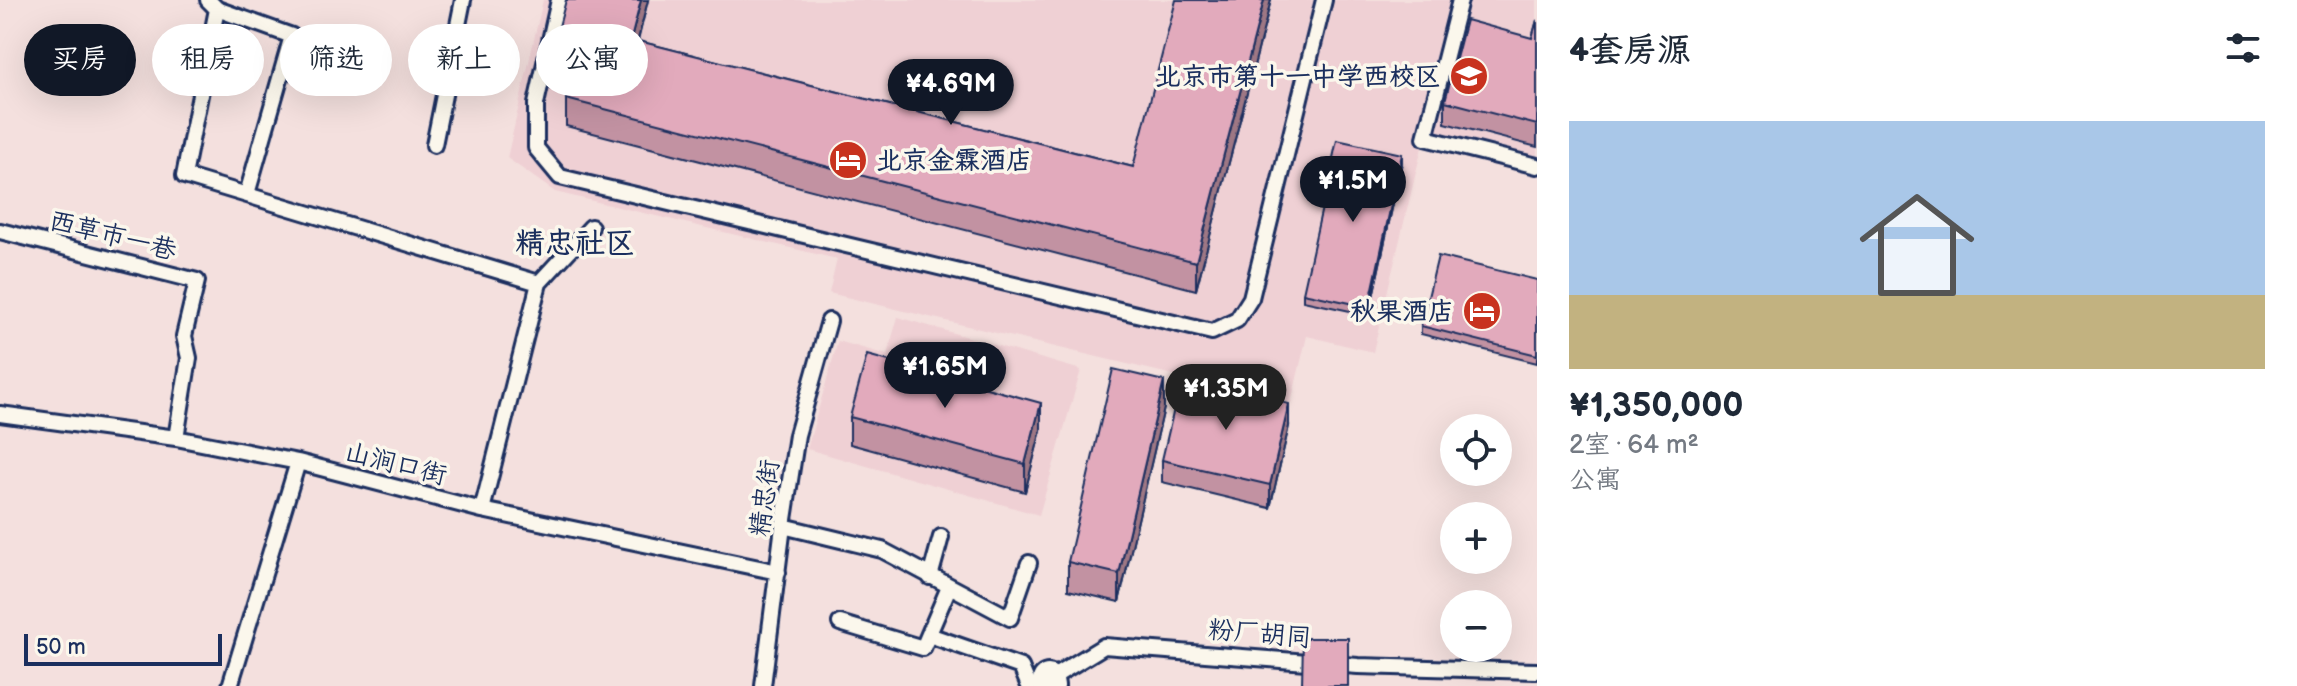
<!DOCTYPE html>
<html lang="zh">
<meta charset="utf-8">
<style>
body{margin:0;font-family:"Balsamiq Sans","LXGW WenKai TC",sans-serif;background:#f6f6f7;color:#1f2937;height:100vh;display:flex;flex-direction:column;font-size:30px;white-space:nowrap}
*{box-sizing:border-box;margin:0}
p{font-size:26px;color:#747a83}
.icon{flex:none;width:44px;height:44px;fill:none;stroke:currentColor;stroke-width:2;stroke-linecap:round;stroke-linejoin:round}
.map{position:relative;flex:1;overflow:hidden}
.details{display:flex;flex-direction:column;background:#fff;width:760px}
.details>*{flex:none}
.banner{position:absolute;left:24px;top:24px;width:760px;height:72px;display:flex;gap:16px}
.controls{position:absolute;left:1440px;top:414px;display:grid;gap:16px}
.controls a{display:grid;place-items:center;width:72px;height:72px;border-radius:50%;background:#fff;box-shadow:0 8px 32px #0002;font-size:40px}
.scale{position:absolute;left:24px;bottom:20px;width:198px;box-sizing:border-box;padding-left:8px;border:4px solid #1b2f5e;border-top:0;font-size:22px;line-height:28px;white-space:nowrap;color:#1b2f5e;-webkit-text-stroke:6px #fbf7ec;paint-order:stroke}
.price{position:absolute;translate:-50% -68px;padding:0 18px;border-radius:28px;background:#111827;color:#fff;font-size:26px;line-height:52px;filter:drop-shadow(0 2px 4px #0008)}
.price::after{content:'';position:absolute;left:50%;top:48px;width:24px;height:18px;margin-left:-12px;background:inherit;clip-path:polygon(0 0,100% 0,50% 100%)}
.price.current{background:#222;color:#fff}
ul{padding:0;list-style:none}
li{display:grid;align-content:center;gap:16px;height:424px;padding:0 32px}
li span{display:grid;place-items:center;height:248px;border-radius:0px;color:#555}
li>.icon{margin-inline-start:auto}
span .icon{width:144px;height:144px;fill:#fffc;stroke-width:1}
li b{font-size:34px}
h2{display:flex;justify-content:space-between;align-items:center;height:96px;padding:0 32px;font-size:34px}
.tag{padding:0 28px;border-radius:36px;background:#fff;box-shadow:0 8px 32px #0002;font-size:28px;line-height:72px}
.tag.current{background:#111827;color:#fff}
main{display:flex;flex:1;min-height:0}
.map>svg:first-child{display:block}
</style>
<main>
<div class="map">
<svg width="1537" height="686" viewBox="0 0 1537 686">
<rect width="100%" height="100%" fill="#f4e0de"/>
<filter id="ink" filterUnits="userSpaceOnUse"><feTurbulence type="fractalNoise" baseFrequency=".0125" numOctaves="2"/><feDisplacementMap in="SourceGraphic" scale="16" xChannelSelector="R" yChannelSelector="G"/><feConvolveMatrix kernelMatrix="1 2 1 2 8 2 1 2 1" color-interpolation-filters="sRGB"/></filter>
<g filter="url(#ink)">
<!-- built -->
<path fill="#efd0d4" d="M543 0H1537V172L1423 143 1373 352 1307 336 1291 403 829 293 837 259 555 192 507 158Z
M898 317 1081 370 1039 515 807 449 838 341 887 355Z"/>
<g fill="none" stroke-linecap="round" stroke-linejoin="round">
<!-- service casing -->
<g stroke="#1b2f5e" stroke-width="20">
<path id="service" d="M208 0 217 9 292 36 247 194
M559 0 536 104V148L560 177 1212 332 1237 320 1251 298 1324 0
M1460 0 1425 138 1537 166
M217 9 184 176 539 283
M434 145 463 0
M0 231 197 281 184 336 189 358 176 438
M0 414 176 438 298 462 482 510 778 572
M482 510 539 283 591 227
M783 526 882 550 1010 618 1029 563
M930 577 941 537
M840 623 923 648 949 587
M929 635 1021 667 1029 686
M1045 682 1104 646 1358 666 1537 671
M230 686 298 462
M763 686 783 526 797 435 829 321"/>
</g>
<!-- minor casing -->
<g stroke="#1b2f5e" stroke-width="36">
<path id="minor" d="M1048 680 1049 686"/>
</g>
<!-- service -->
<use href="#service" stroke="#fbf7ec" stroke-width="14"/>
<!-- minor -->
<use href="#minor" stroke="#fbf7ec" stroke-width="30"/>
</g>
<!-- wall -->
<path fill="#c292a2" stroke="#1b2f5e" stroke-width="2" d="M648 0 638 41 1133 167 1271 0 1196 290 566 126V99L573 70 556 66V38Z
M1537 20V147L1445 123V101L1532 38Z
M1402 162 1369 315 1303 301V293Z
M1537 280V363L1421 334V326Z
M1164 408 1119 602 1068 590V562Z
M850 417 1041 430 1025 492 850 444Z
M1289 426 1270 508 1162 482V460Z"/>
<!-- shaded-wall -->
<path fill="#9e7784" stroke="#1b2f5e" stroke-width="2" d="M641 0H648L631 67V39Z
M1264 0H1271L1196 290V262Z
M1402 154V162L1369 315V307Z
M1164 381V408L1119 602V574Z
M1041 403V430L1025 492V464Z
M1289 404V426L1270 508V485Z"/>
<!-- building -->
<path fill="#e2aabc" stroke="#1b2f5e" stroke-width="2" d="M566 0H641L631 39 1133 167 1176 0H1264L1196 262 566 99 580 44 556 38Z
M1466 20 1532 38 1537 20V125L1445 101Z
M1337 140 1402 154 1369 307 1303 293Z
M1438 256 1537 280V355L1421 326Z
M867 355 1041 403 1025 464 850 417Z
M1113 369 1164 381 1119 574 1068 562Z
M1181 379 1289 404 1270 485 1162 460Z
M1303 638H1348V686H1302Z"/>
</g>
<!-- icons -->
<defs>
<g id="school-disc" transform="scale(2)"><circle r="9.5" fill="#c8321e" stroke="#fbf7ec"/><path d="M0-5L7-2L0 1L-7-2ZM-4 1L0 2.5L4 1V4Q0 6-4 4Z" fill="#fff"/></g>
<g id="hotel-disc" transform="scale(2)"><circle r="9.5" fill="#c8321e" stroke="#fbf7ec"/><path d="M-6-4.5h1.5V1H6V5H4.5V3h-9V5H-6ZM-4 0a1.8 1.8 0 1 1 3.6 0ZM.5 0V-2.5h3Q6-2.5 6 0Z" fill="#fff"/></g>
</defs>
<g fill-rule="evenodd">
<use href="#school-disc" x="1469" y="76"/>
<use href="#hotel-disc" x="848" y="160"/>
<use href="#hotel-disc" x="1482" y="311"/>
</g>
<g text-anchor="middle" stroke-width="7" stroke-linejoin="round" paint-order="stroke">
<!-- poi labels -->
<g font-size="26" font-weight="bold" fill="#1b2f5e" stroke="#fbf7ec" text-anchor="end">
<text x="1441" y="85">北京市第十一中学西校区</text>
<text x="876" y="169" text-anchor="start">北京金霖酒店</text>
<text x="1454" y="320">秋果酒店</text>
</g>
<!-- street labels -->
<g font-size="26" fill="#1b2f5e" stroke="#fbf7ec">
<text transform="translate(113 235) rotate(14)" y="9">西草市一巷</text>
<text transform="translate(396 463) rotate(14)" y="9">山涧口街</text>
<text transform="translate(764 498) rotate(-82)" y="9">精忠街</text>
<text transform="translate(1260 633) rotate(5)" y="9">粉厂胡同</text>
</g>
<!-- quarter labels -->
<g font-size="30" font-weight="bold" fill="#1b2f5e" stroke="#fbf7ec">
<text x="575" y="253">精忠社区</text>
</g>
</g>
</svg>
<div class="controls">
<a><svg class="icon" aria-label="locate" viewBox="0 0 24 24"><circle cx="12" cy="12" r="6"/><path d="M12 2v4M12 18v4M2 12h4M18 12h4"/></svg></a>
<a>+</a>
<a>−</a>
</div>
<div class="scale">50 m</div>
<b class="price" style="left:951px;top:127px">¥4.69M</b>
<b class="price" style="left:1353px;top:224px">¥1.5M</b>
<b class="price" style="left:945px;top:410px">¥1.65M</b>
<b class="price current" style="left:1226px;top:432px">¥1.35M</b>
<div class="banner">
<a class="tag current">买房</a>
<a class="tag">租房</a>
<a class="tag">筛选</a>
<a class="tag">新上</a>
<a class="tag">公寓</a>
</div>
</div>
<section class="details">
<h2>4套房源<svg class="icon" aria-label="filters" viewBox="0 0 24 24"><path d="M4 7h16M4 17h16"/><circle cx="9" cy="7" r="2"/><circle cx="15" cy="17" r="2"/></svg></h2>
<ul>
<li><span style="background:linear-gradient(#a9c7e8 70%,#c2b280 0)"><svg class="icon" aria-label="home" viewBox="0 0 24 24"><path d="M3 11l9-7 9 7M6 9v11h12V9"/></svg></span><div><b>¥1,350,000</b><p>2室 · 64 m²</p><p>公寓</p></div></li>
</ul>
</section>
</main>
